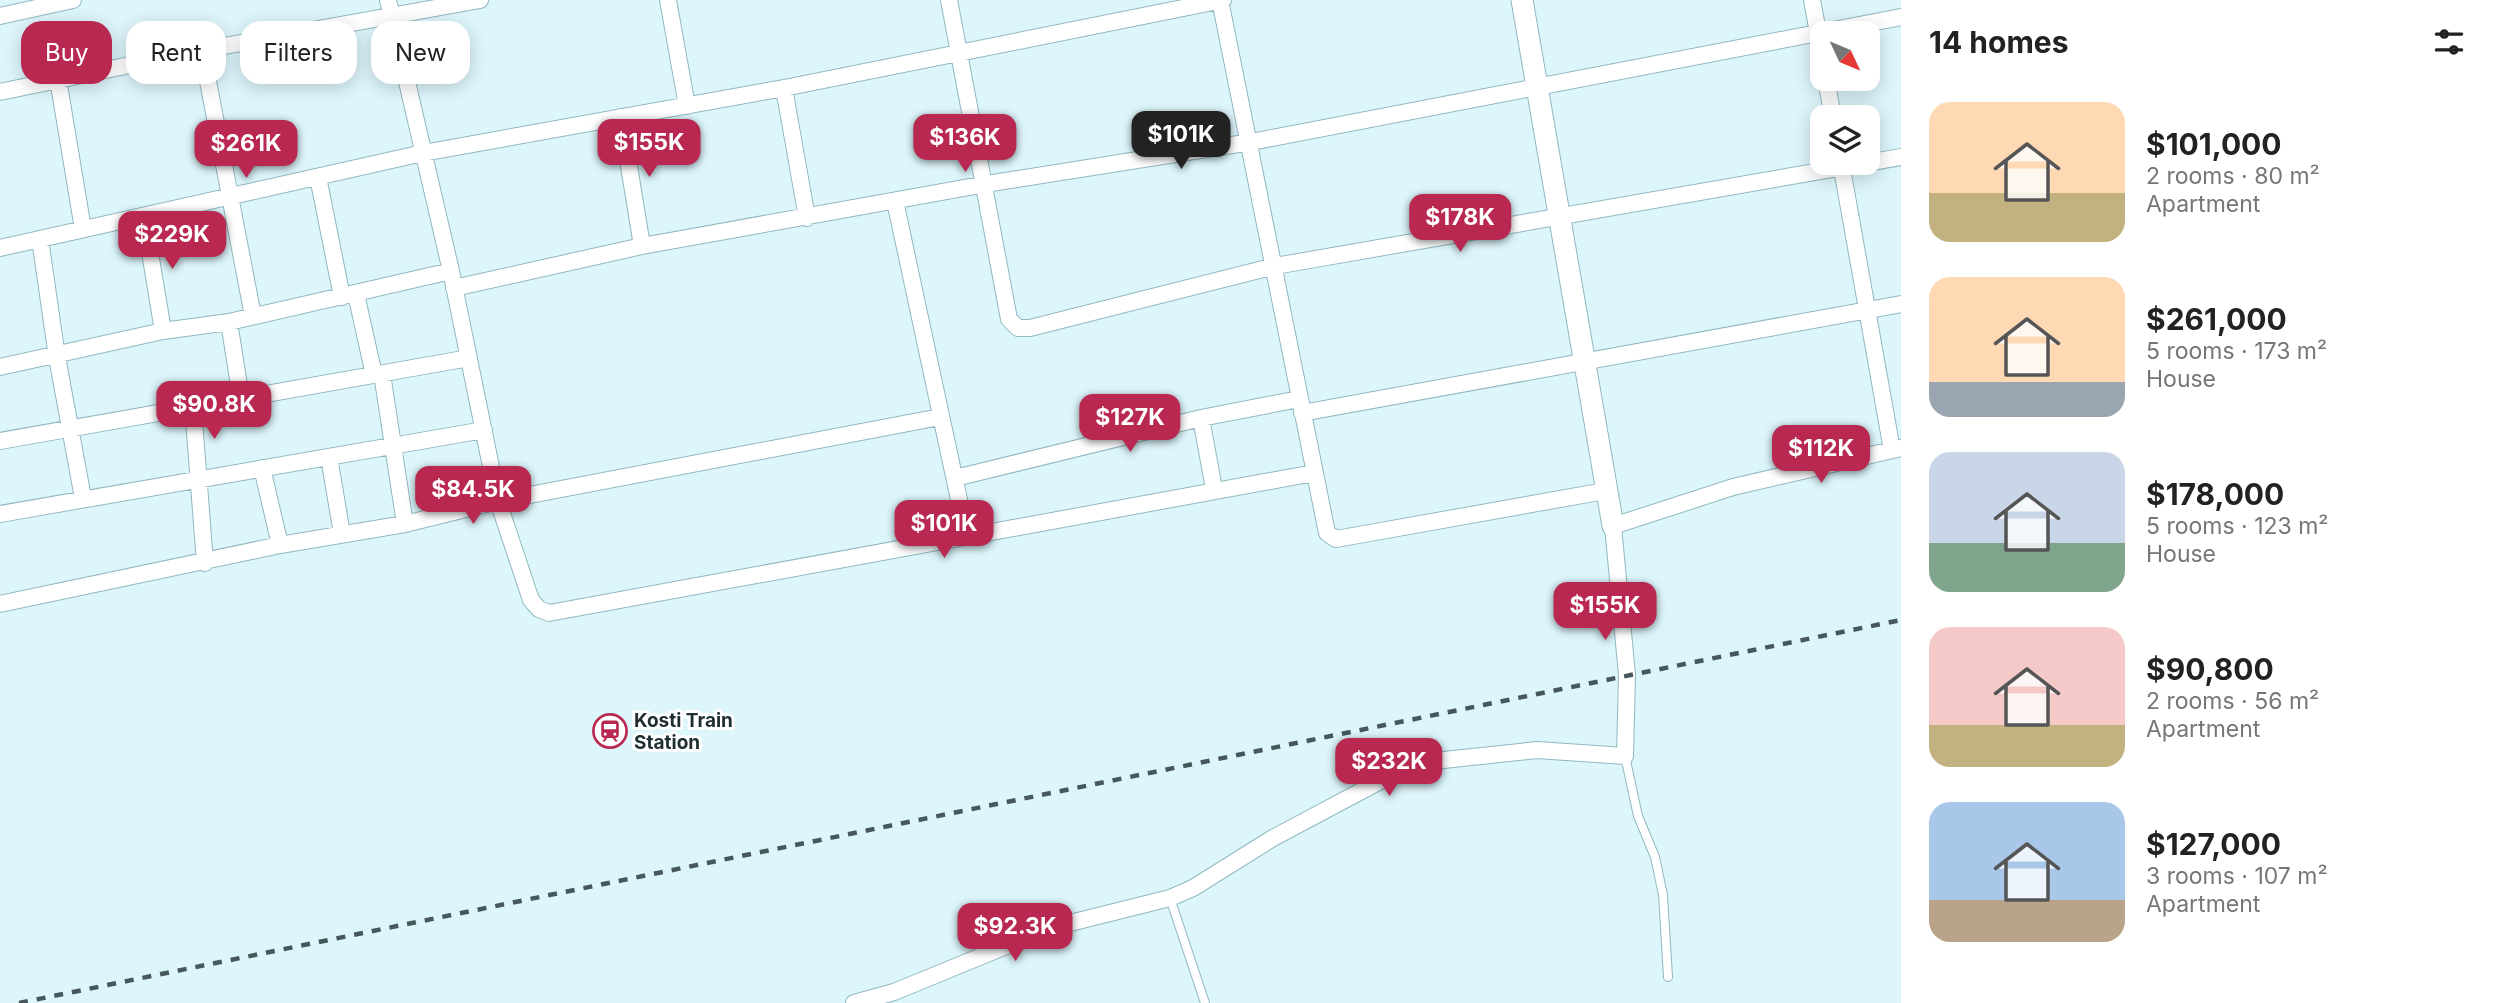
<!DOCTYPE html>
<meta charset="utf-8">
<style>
body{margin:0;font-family:Inter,sans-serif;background:#f6f6f6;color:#222;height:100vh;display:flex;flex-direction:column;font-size:26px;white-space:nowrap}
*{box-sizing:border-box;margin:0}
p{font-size:23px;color:#767676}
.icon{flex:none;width:38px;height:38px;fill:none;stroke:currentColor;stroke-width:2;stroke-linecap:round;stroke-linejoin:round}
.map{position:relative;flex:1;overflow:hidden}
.sheet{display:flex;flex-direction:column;background:#fff;width:595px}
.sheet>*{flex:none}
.guide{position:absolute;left:21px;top:21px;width:665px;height:63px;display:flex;gap:14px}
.needle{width:46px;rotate:134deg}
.controls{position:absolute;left:1810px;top:21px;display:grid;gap:14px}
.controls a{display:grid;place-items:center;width:70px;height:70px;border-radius:14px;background:#fff;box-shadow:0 4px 18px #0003;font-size:35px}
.price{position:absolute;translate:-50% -60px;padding:0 16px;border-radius:14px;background:#b82851;color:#fff;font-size:23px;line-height:46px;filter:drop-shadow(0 2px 4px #0008)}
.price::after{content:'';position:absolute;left:50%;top:42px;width:21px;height:16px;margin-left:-10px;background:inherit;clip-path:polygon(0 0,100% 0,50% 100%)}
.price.active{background:#222;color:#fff}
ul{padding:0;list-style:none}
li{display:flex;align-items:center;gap:21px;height:175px;padding:0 28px}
li span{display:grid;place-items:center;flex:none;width:196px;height:140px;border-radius:21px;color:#555}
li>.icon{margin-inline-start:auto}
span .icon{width:84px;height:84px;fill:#fffc;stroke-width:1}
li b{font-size:30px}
h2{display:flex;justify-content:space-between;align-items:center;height:84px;padding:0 28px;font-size:30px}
.pill{padding:0 24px;border-radius:21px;background:#fff;box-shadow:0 4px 18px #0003;font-size:24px;line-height:63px}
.pill.active{background:#b82851;color:#fff}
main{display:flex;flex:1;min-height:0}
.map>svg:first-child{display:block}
</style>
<main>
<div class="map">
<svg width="1901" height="1003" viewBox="0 0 1901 1003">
<rect width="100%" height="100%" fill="#ddf6fc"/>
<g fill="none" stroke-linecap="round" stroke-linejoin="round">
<!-- lane casing -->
<g stroke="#90b8c1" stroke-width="10">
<path id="lane" d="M1625 756 1638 816 1655 857 1663 895 1668 977
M1170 898 1205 1003"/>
</g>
<!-- street casing -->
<g stroke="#90b8c1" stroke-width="18">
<path id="street" d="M388 0 451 271 498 501 531 600 539 609 549 613 1314 473
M668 0 687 106
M949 0 1009 319 1018 328H1030L1275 266 1901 157
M1220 0 1327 533 1336 539 1605 491
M1812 0 1822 54
M0 16 73 0
M202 50 253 316
M58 79 83 229
M1826 79 1833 117
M784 88 807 218
M0 92 202 50 480 0
M621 117 642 246
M1841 163 1892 450
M318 177 342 297
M895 201 967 537
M144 216 163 331
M40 239 57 357 83 498
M0 248 423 153 784 88 1223 0
M454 288 642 246 986 184 1251 142 1901 17
M356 294 374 375
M229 322 241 398
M0 367 163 331 229 322 451 271
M382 374 405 524
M193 407 205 563
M1302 413 1901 304
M1201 418 1214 489
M0 441 469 358
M329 457 342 534
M262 468 280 545
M955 478 1201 418 1299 399
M0 514 484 430
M0 604 280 545 405 524 498 501 940 417
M854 1003 894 992 1050 928 1170 898 1193 888 1273 838 1382 780 1425 762 1537 750 1625 756 1627 675 1613 526 1733 487 1901 448"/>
</g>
<!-- secondary casing -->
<g stroke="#90b8c1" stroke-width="23">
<path id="secondary" d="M1522 0 1613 526"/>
</g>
<!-- lane -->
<use href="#lane" stroke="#fff" stroke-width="8"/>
<!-- street -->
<use href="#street" stroke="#fff" stroke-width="16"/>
<!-- secondary -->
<use href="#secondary" stroke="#fff" stroke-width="21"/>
<!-- rail -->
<path stroke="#46585c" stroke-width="4.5" stroke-dasharray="9 9" stroke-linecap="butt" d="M19 1003 1901 620"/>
</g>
<!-- icons -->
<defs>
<g id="station-ring" transform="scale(1.75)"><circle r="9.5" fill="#fefefe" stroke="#b82851" stroke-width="1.5"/><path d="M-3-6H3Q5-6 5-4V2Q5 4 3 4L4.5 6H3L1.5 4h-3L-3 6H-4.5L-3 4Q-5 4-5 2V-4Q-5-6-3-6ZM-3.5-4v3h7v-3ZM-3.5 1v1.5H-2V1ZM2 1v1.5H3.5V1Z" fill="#b82851"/></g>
</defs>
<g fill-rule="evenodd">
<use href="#station-ring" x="610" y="731"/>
</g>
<g text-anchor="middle" stroke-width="6" stroke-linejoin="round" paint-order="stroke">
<!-- poi labels -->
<g font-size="19" font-weight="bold" fill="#1e2e32" stroke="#fefefe" text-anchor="start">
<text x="634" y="727">Kosti Train<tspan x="634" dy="22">Station</tspan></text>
</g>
</g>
</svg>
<div class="controls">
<a><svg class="needle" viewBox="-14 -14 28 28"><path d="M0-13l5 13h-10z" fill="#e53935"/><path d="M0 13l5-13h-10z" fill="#767676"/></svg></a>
<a><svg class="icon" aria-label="layers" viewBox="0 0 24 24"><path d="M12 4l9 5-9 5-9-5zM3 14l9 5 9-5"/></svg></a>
</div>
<b class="price active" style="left:1181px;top:171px">$101K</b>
<b class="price" style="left:965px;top:174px">$136K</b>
<b class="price" style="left:649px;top:179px">$155K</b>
<b class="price" style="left:246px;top:180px">$261K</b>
<b class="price" style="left:1460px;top:254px">$178K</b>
<b class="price" style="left:172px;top:271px">$229K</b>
<b class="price" style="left:214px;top:441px">$90.8K</b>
<b class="price" style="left:1130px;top:454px">$127K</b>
<b class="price" style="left:1821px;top:485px">$112K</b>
<b class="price" style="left:473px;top:526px">$84.5K</b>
<b class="price" style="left:944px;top:560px">$101K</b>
<b class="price" style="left:1605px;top:642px">$155K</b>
<b class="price" style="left:1389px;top:798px">$232K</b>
<b class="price" style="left:1015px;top:963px">$92.3K</b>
<div class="guide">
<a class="pill active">Buy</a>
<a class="pill">Rent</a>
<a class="pill">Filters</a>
<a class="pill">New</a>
</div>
</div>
<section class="sheet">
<h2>14 homes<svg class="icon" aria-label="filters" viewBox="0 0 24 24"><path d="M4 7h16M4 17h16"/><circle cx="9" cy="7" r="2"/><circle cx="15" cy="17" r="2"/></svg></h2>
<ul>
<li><span style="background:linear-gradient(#ffd9b3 65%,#c2b280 0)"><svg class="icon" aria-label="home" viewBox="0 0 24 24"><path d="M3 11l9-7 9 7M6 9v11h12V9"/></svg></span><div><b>$101,000</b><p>2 rooms · 80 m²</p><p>Apartment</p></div></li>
<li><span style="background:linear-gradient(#ffd9b3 75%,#9aa5b1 0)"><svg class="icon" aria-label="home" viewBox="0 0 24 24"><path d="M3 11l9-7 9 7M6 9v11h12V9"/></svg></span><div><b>$261,000</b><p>5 rooms · 173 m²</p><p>House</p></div></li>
<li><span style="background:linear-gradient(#c9d6e8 65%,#7fa58c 0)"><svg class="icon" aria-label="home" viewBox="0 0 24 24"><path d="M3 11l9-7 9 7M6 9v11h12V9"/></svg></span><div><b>$178,000</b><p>5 rooms · 123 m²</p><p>House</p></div></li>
<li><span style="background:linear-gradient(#f6c9c9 70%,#c2b280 0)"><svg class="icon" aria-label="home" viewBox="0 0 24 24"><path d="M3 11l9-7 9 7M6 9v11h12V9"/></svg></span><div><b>$90,800</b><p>2 rooms · 56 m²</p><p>Apartment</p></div></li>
<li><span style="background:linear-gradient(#a9c7e8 70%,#b9a48a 0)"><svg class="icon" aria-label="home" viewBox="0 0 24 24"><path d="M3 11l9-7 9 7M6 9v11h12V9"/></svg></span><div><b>$127,000</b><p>3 rooms · 107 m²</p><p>Apartment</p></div></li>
</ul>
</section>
</main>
